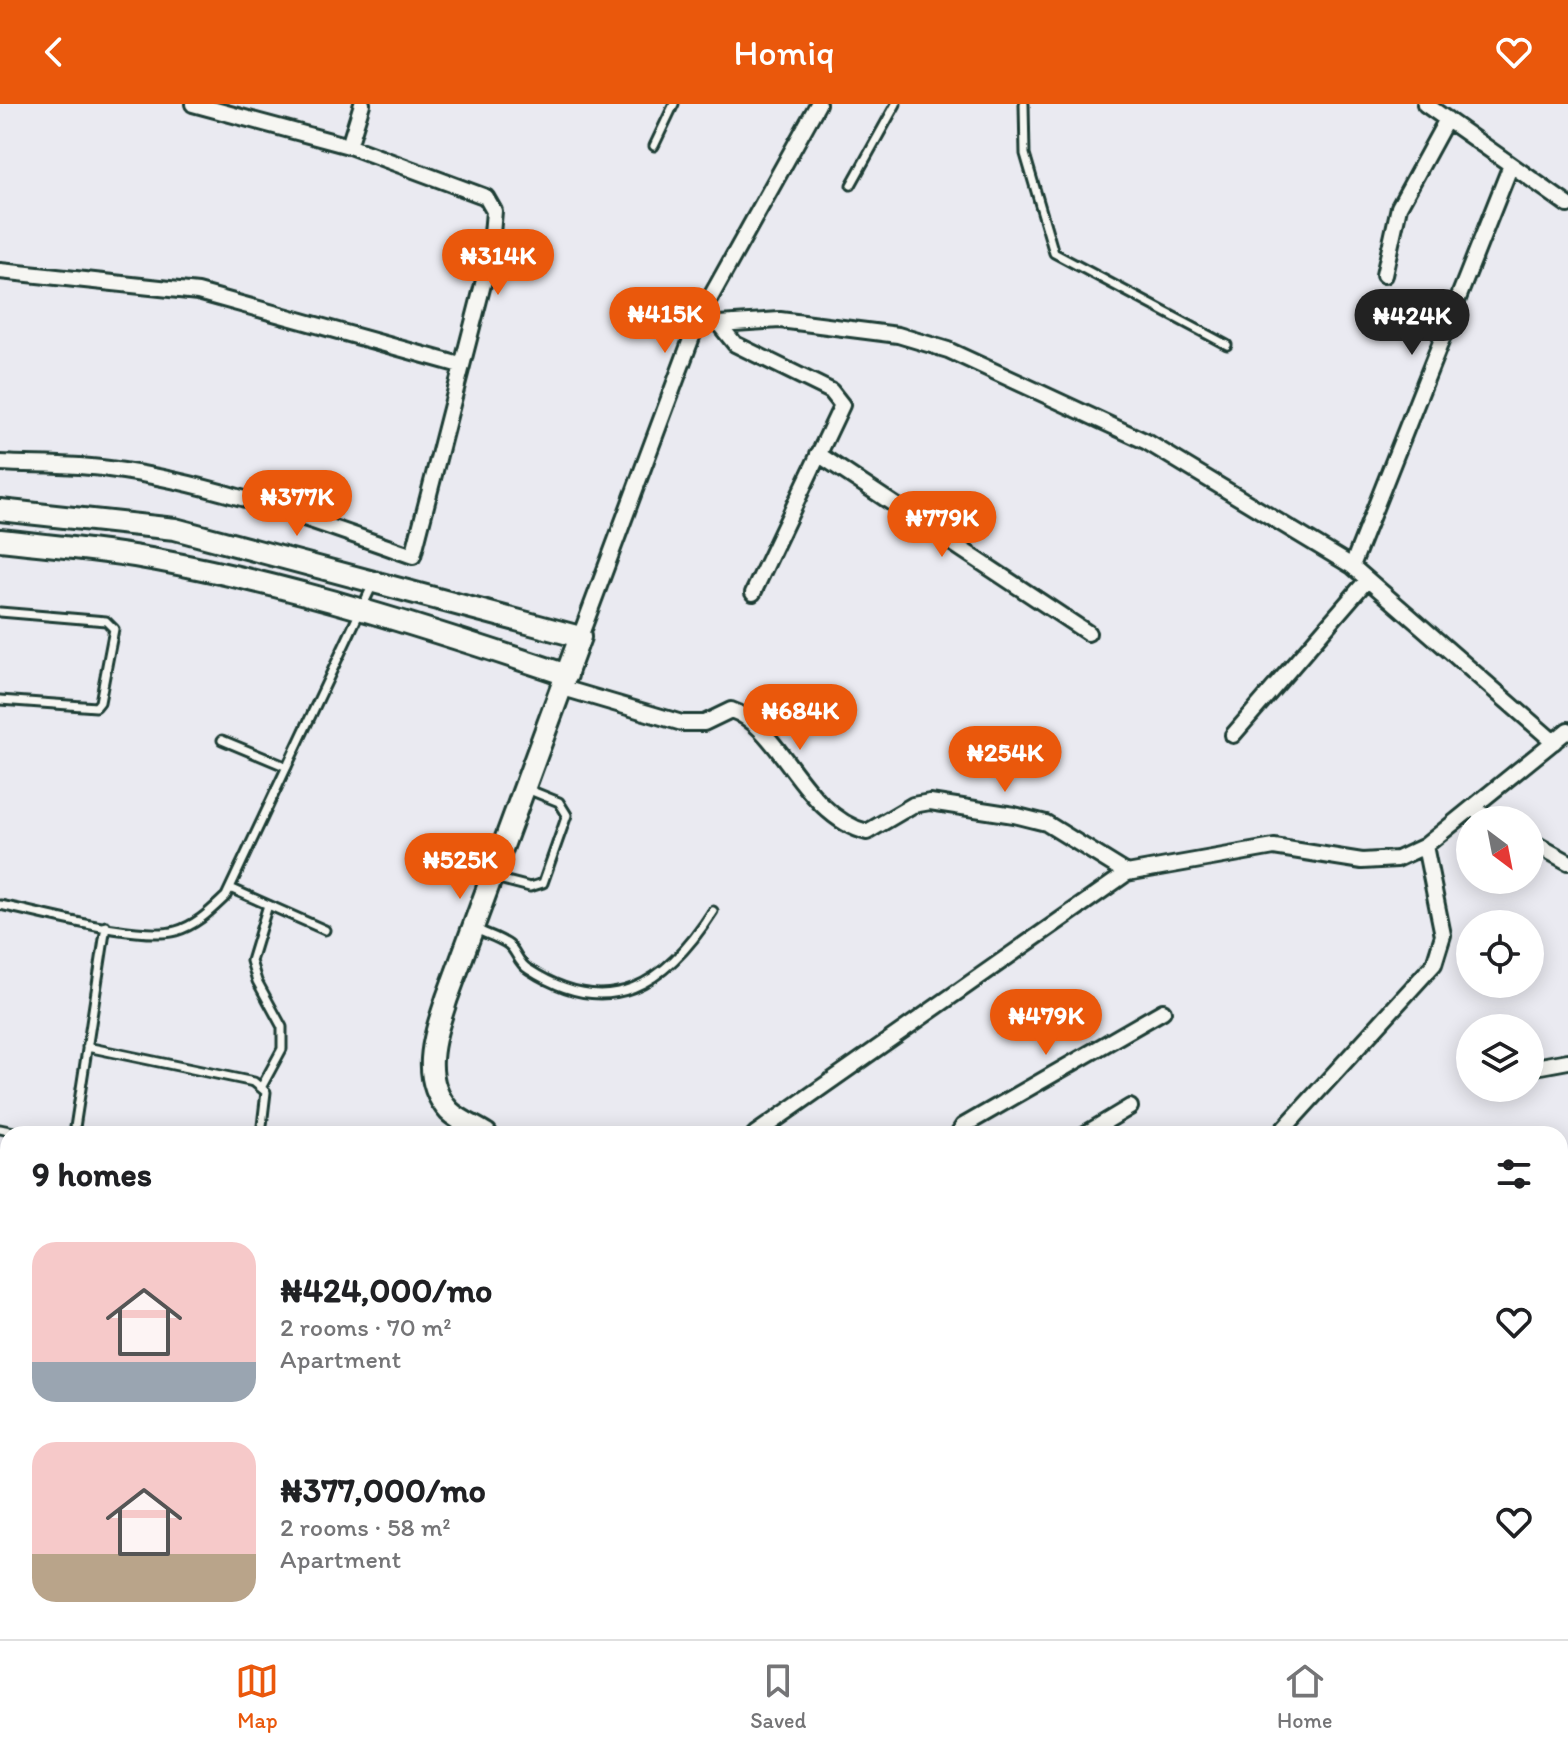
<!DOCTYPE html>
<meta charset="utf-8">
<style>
body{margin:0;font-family:Itim,sans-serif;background:#f2f2f2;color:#202124;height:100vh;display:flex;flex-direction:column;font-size:30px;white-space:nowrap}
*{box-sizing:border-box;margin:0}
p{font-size:26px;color:#757577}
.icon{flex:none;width:44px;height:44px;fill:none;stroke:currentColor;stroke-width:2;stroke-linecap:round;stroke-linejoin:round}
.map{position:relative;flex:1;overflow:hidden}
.details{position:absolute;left:0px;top:1022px;width:1568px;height:514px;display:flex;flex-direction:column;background:#fff;border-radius:24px 24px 0 0;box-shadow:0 4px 20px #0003}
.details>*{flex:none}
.needle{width:52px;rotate:148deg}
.tools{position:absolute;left:1456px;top:702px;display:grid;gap:16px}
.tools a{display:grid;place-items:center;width:88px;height:88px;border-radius:50%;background:#fff;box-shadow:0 4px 20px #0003;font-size:40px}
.price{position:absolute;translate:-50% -68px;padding:0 18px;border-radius:28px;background:#ea580c;color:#fff;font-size:26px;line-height:52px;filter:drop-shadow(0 2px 4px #0008)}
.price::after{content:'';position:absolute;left:50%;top:48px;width:24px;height:18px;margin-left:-12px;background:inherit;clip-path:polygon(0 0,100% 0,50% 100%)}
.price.active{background:#222;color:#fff}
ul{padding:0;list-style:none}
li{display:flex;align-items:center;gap:24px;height:200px;padding:0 32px}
li span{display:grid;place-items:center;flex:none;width:224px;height:160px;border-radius:24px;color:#555}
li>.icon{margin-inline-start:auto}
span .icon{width:96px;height:96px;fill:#fffc;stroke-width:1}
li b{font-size:34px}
h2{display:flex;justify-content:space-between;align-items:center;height:96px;padding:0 32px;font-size:34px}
header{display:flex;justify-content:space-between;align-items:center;height:104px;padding:0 32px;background:#ea580c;color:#fff;font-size:36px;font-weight:600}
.tabs{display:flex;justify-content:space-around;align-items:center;height:112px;border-top:2px solid #e0e0e0;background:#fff;font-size:22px;color:#757577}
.tabs a{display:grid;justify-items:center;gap:4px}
.tabs .active{color:#ea580c}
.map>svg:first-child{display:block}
</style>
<header><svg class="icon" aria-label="back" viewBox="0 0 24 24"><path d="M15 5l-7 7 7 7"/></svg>Homiq<svg class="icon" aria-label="heart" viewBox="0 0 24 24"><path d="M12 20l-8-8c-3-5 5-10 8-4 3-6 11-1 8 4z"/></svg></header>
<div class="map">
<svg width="1568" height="1535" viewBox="0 0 1568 1535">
<rect width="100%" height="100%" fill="#eaeaf1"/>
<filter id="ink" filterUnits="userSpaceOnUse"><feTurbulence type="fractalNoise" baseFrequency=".0125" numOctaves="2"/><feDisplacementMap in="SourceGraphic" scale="16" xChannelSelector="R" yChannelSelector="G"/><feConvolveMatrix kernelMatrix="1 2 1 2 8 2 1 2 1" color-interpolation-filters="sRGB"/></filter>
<g filter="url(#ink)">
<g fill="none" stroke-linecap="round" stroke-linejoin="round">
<!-- lane casing -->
<g stroke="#1f3d34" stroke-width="13">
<path id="lane" d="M1024 0 1025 50 1054 149 1227 241
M654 42 674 0
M851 81 896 0
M0 508 106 517 114 525 100 598 96 603 0 596
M222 636 287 663
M495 774 530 783 543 779 567 711 559 698 527 685
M230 784 325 826
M0 801C42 809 138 837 176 827 197 821 211 806 226 792L373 480
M475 825C486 830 500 834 509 841 517 848 518 859 528 865 609 918 666 881 713 807
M87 943 254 978 266 988 261 1030
M262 982 282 945V923L257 877 251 857 268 801
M0 1025 24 1030
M74 1030 106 822
M0 1438 8 1440"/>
</g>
<!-- street casing -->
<g stroke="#1f3d34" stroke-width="20">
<path id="street" d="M1425 0 1568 101
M349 42 362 0
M0 167 198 188 460 261
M1384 171 1399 103 1447 15
M699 214 719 220 780 216 898 231 948 246 1147 338 1352 462 1554 638
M719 220 735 240 831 287 842 301 753 489
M818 350 1088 529
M0 359C36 361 74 360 109 365 213 378 315 418 413 452L490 153 494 107 486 93 349 42 193 0
M1352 462 1511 61
M580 533 699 214 818 0
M563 584 682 619H704L731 606C781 622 803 712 867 728L913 701 930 698 1014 711 1046 719 1127 769
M1233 631 1367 476
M1472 704 1493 716
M1530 737 1568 758
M1530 964 1568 957
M755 1030 1127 769 1274 743 1362 757 1397 755 1425 742 1568 626
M958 1030 963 1022 1163 907
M1085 1030 1130 1003
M1279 1030 1434 860 1443 831 1425 742
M1560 1212 1568 1207
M0 1333 8 1334
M0 1357 8 1358
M1560 1364 1568 1359
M1560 1389 1568 1401
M924 1528 929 1535
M1135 1528 1140 1535
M401 1535 405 1528
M859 1535 870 1528
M1116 1535 1125 1528
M1310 1535 1320 1528"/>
</g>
<!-- secondary casing -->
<g stroke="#1f3d34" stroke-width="26">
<path id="secondary" d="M0 406 175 425 580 533 447 894C435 931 419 973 449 1007 458 1016 475 1023 486 1030
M0 436C52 442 105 446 157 456 297 482 433 526 567 571
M549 1528 557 1535"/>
</g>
<!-- lane -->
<use href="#lane" stroke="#f6f6f2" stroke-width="7"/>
<!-- street -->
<use href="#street" stroke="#f6f6f2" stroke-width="14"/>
<!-- secondary -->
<use href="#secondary" stroke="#f6f6f2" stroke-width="20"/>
</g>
</g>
</svg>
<div class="tools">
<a><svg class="needle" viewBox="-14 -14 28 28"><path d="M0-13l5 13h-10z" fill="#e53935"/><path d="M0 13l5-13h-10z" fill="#757577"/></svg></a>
<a><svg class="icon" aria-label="locate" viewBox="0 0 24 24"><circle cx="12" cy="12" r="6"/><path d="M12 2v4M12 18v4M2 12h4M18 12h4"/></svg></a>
<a><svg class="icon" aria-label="layers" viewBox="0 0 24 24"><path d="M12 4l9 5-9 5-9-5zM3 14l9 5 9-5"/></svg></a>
</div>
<b class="price" style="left:498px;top:193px">₦314K</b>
<b class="price" style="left:665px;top:251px">₦415K</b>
<b class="price active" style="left:1412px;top:253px">₦424K</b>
<b class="price" style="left:297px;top:434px">₦377K</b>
<b class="price" style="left:942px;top:455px">₦779K</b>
<b class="price" style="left:800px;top:648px">₦684K</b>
<b class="price" style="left:1005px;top:690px">₦254K</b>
<b class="price" style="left:460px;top:797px">₦525K</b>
<b class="price" style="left:1046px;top:953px">₦479K</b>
<section class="details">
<h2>9 homes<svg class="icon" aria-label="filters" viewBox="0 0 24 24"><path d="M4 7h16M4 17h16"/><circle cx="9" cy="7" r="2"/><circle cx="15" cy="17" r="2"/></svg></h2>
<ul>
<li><span style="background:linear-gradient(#f6c9c9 75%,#9aa5b1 0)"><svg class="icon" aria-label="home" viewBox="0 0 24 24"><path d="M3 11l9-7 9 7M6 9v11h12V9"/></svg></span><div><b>₦424,000/mo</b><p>2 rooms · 70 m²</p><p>Apartment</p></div><svg class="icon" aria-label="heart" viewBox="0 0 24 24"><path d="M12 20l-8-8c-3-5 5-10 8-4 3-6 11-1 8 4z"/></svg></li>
<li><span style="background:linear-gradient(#f6c9c9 70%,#b9a48a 0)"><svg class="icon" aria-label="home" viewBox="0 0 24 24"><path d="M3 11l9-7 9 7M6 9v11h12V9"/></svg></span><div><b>₦377,000/mo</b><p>2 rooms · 58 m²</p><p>Apartment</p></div><svg class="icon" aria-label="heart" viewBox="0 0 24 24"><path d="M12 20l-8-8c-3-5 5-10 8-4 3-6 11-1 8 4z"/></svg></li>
</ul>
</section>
</div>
<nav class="tabs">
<a class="active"><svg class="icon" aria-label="map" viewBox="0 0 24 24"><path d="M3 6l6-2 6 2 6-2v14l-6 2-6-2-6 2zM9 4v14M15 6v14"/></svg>Map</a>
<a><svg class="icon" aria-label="saved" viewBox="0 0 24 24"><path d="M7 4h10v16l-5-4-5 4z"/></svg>Saved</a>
<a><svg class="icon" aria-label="home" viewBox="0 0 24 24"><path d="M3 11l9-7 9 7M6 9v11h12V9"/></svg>Home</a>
</nav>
